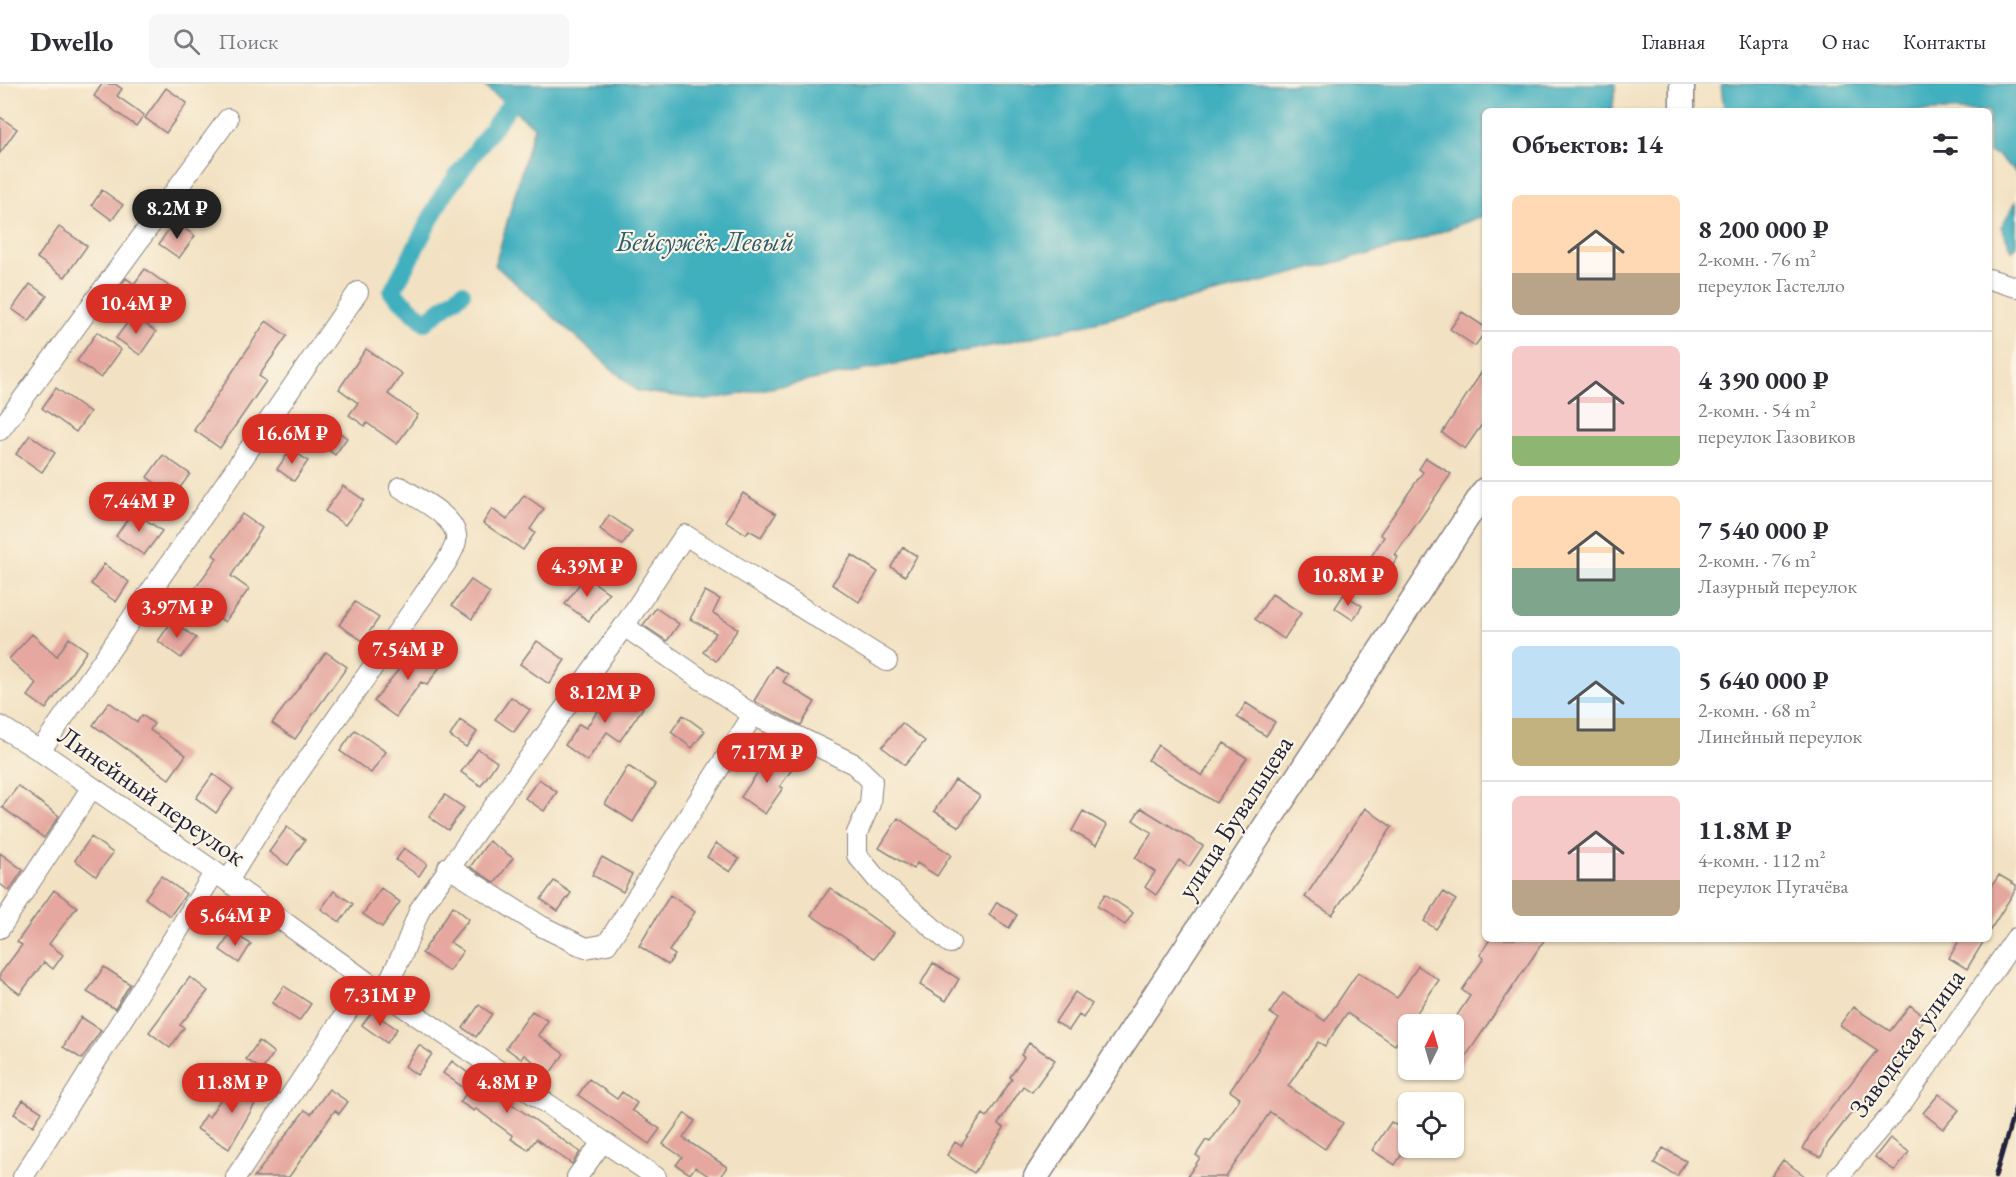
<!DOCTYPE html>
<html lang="ru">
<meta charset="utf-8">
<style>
body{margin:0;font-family:"EB Garamond",serif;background:#f7f7f7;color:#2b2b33;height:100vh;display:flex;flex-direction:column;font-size:22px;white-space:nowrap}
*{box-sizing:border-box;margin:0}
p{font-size:20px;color:#7c7c81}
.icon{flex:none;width:33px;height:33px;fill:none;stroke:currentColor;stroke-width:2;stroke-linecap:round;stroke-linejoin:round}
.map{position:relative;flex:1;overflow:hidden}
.side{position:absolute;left:1482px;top:24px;width:510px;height:834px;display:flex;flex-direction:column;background:#fff;border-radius:9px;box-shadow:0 2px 4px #0004}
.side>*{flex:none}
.needle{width:39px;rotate:5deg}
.fabs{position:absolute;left:1398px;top:930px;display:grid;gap:12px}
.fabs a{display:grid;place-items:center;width:66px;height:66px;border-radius:9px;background:#fff;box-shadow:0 2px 4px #0004;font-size:30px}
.price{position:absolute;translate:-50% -51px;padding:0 14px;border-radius:21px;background:#d93025;color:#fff;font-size:20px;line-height:39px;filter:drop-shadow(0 2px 3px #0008)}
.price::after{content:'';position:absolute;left:50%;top:36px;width:18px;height:14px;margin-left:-9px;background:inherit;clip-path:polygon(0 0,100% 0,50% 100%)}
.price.on{background:#222;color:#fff}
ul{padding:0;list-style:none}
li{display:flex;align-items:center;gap:18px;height:150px;padding:0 30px}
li+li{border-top:2px solid #e1e1e2}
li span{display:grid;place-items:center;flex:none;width:168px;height:120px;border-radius:9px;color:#555}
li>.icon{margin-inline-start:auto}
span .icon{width:72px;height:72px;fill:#fffc;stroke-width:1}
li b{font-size:26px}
h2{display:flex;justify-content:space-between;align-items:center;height:72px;padding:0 30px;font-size:26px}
header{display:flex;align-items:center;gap:36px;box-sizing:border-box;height:84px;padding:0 30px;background:#fff;border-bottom:2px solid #e1e1e2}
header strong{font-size:28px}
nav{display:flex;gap:33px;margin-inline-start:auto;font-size:21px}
.search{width:420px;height:54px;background:#f7f7f7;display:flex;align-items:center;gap:15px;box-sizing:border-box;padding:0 21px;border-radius:9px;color:#7c7c81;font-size:22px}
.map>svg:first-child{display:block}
</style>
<header>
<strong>Dwello</strong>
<div class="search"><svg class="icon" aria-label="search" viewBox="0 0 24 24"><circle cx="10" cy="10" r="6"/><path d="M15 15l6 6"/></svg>Поиск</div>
<nav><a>Главная</a><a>Карта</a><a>О нас</a><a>Контакты</a></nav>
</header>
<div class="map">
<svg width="2016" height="1093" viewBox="0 0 2016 1093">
<rect width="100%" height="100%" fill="#fcf5e5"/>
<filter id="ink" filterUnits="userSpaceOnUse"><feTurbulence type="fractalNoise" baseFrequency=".0167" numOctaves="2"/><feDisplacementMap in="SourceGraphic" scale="12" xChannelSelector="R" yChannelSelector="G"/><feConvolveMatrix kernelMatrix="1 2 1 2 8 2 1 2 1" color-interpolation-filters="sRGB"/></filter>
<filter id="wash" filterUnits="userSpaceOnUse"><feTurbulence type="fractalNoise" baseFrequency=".008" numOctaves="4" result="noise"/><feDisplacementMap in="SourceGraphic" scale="24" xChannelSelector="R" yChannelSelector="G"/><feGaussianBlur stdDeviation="1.35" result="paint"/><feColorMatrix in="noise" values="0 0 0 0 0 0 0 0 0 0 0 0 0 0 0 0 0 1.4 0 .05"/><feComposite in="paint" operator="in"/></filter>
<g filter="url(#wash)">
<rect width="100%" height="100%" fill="#f2e2c3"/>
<!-- water -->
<path fill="#41afbe" stroke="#32687c" stroke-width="1.5" d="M482 0H1616L1612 27H1485V131L1411 159 1230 206 1006 259 707 316 637 307 495 181 534 43Z
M1721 0H2016V89L1998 71 1989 69V27H1724Z
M2016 117V163L2012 166 2001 143Z"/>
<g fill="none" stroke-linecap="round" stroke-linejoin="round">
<!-- canal -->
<path stroke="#41afbe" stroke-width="18" d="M462 209 425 238 392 208 443 111 509 22"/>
</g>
<g id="blocks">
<!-- building -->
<path fill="#e5a79f" d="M102 0H115L122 5 117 12 144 31 136 42 94 12Z
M166 4 187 19 166 49 145 34Z
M0 33 17 45 0 69Z
M102 106 123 121 112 136 92 121Z
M174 137 195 152 179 174 159 160Z
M59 143 87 162 65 193 37 174Z
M145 185 174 206 167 216 161 212 147 230 116 208 126 194 134 200Z
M30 200 47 212 29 237 12 225Z
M1462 228 1485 243V248L1475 262 1450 245Z
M133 231 156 248 140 271 116 254Z
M266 237 287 252 259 292 266 297 220 364 194 346Z
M97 248 121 266 101 294 77 277Z
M366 265 402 290 388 310 418 331 397 360 367 339 365 342 349 331 358 319 339 305Z
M1485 283V336L1465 365 1442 349Z
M56 304 90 328 76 348 42 324Z
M332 343 347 354 335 371 320 360Z
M30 351 55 369 42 388 16 370Z
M291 365 308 377 294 397 277 385Z
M163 371 190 390 174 412 147 393Z
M1426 374 1451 390 1395 471 1398 473 1389 487 1370 474 1384 453 1380 450 1423 388 1419 385Z
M343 402 364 416 345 441 325 427Z
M743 409 776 430 761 453 749 446 746 450 725 437Z
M524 411 544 425 530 445 535 449 523 466 483 439 492 425 507 436Z
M133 427 162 447 144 471 116 452Z
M242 430 262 444 231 492 249 505 225 538 189 513 217 474 213 471Z
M609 431 632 447 622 461 600 445Z
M903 463 917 472 905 492 891 483Z
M852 471 878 488 859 518 832 500Z
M1314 476 1335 490 1324 507 1303 493Z
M104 480 129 498 116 518 91 500Z
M585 492 609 509 589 537 565 520Z
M471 496 490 509 472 535 452 521Z
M705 507 720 515 713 529 738 545 716 577 703 568 716 549 690 535Z
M1272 510 1301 529 1284 555 1255 535Z
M1344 510 1362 522 1353 536 1335 524Z
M355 518 379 534 363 557 339 541Z
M656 524 679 540 667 557 643 541Z
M172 537 196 554 181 574 158 557Z
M32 550 57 572 69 554 87 567 46 625 28 612 37 600 9 575Z
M537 557 565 576 549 600 520 580Z
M416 563 442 580 427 601 421 598 396 633 374 617Z
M326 568 347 583 295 655 272 639Z
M775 582 788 590 783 598 815 618 801 641 754 617Z
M614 604 643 624 620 657 607 648 587 677 565 661 579 640 586 644Z
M511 613 530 626 514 648 495 635Z
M109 618 137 638 142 631 154 640 150 646 186 671 169 695 93 641Z
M1246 619 1275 638 1266 652 1237 633Z
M683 631 705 647 692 664 671 648Z
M460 636 477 648 466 663 450 652Z
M902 639 925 657 905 681 882 663Z
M355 646 386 668 371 689 340 667Z
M1224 659 1247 674 1216 719 1148 676 1158 661 1202 692Z
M478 665 497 678 481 702 461 688Z
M771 669 793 684 780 702 783 704 765 730 741 713Z
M628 682 656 700 633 738 605 720Z
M213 690 233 705 216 729 196 714Z
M539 695 557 708 544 727 525 714Z
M955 696 980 712 959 743 934 727Z
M18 702 59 732 44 754 2 723Z
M445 711 464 724 448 746 429 733Z
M1141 724 1203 762 1189 783 1179 776 1156 811 1145 803 1155 788 1135 774 1152 749 1133 736Z
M1365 724 1392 743 1332 831 1305 813Z
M1083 727 1107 741 1096 761 1072 747Z
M898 734 951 771 937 792 917 779 913 785 879 764Z
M287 743 305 756 288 781 269 768Z
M91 753 113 769 96 792 75 776Z
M489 757 513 774 495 799 470 783Z
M716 759 739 775 730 788 707 773Z
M404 764 427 780 419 792 396 776Z
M0 769 23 786 9 807 0 800Z
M602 773 632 790 623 808 592 791Z
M1999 791 2016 801V805L1989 848V806Z
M161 792 186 810 170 832 145 814Z
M554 797 571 809 558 827 541 815Z
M381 804 400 818 382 843 363 830Z
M830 804 894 849 875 874 811 831Z
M54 806 77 823 49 860 63 871 53 885 44 878 20 910 0 895V890L22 861 17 858Z
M334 807 353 820 340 838 321 825Z
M1443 808 1456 816 1436 845 1424 837Z
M1105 810 1133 829 1125 841 1097 822Z
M670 811 695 828 669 867 675 871 668 881 639 862Z
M997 818 1017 831 1009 844 989 831Z
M453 822 469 835 450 858 463 867 449 887 422 869Z
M231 848 251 860 239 879 220 866Z
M1490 855H1545L1454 990V936L1470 912 1462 906 1484 874 1480 871Z
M1960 855H1985L1967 885 1949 874Z
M933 879 959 895 946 917 920 901Z
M1418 882 1439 896 1395 961 1347 929 1325 962 1318 958 1288 1002 1343 1039 1325 1065 1270 1028 1226 1093H1187L1200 1074 1196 1071 1206 1056 1210 1058 1240 1014 1230 1007 1279 935 1270 929 1283 909 1325 937 1358 888 1397 914Z
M104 883 130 900 115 925 87 908Z
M190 893 208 907 180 941 184 944 170 964 149 948Z
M284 902 311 920 299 937 272 919Z
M1075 908 1092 920 1083 934 1079 931 1069 946 1055 938Z
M479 921 492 930 476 953 463 944Z
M1910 921 1925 933 1876 1005 1855 1029 1853 1027 1828 1059 1821 1073 1803 1065 1810 1051 1877 966 1840 941 1853 923 1890 947Z
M532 927 548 937 538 951 564 970 550 989 524 971 521 975 506 964Z
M372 928 397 945 387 959 362 941Z
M81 933 101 946 82 975 63 963Z
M259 957 274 969 262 986 246 975Z
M1029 959 1055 976 1032 1008 1023 1002 998 1040 1004 1044 974 1089 947 1071 955 1058 961 1062 983 1030 987 1033 1012 995 1010 993 1024 973 1021 971Z
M419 961 432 970 417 991 405 982Z
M452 977 476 995 479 990 493 999 491 1002 513 1018 512 1020 580 1068 572 1080 536 1055 528 1066 511 1055 513 1052 476 1025 474 1027 460 1018 468 1007 443 989Z
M253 991 267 999 229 1065 197 1045 206 1031 209 1033 222 1013 235 1020Z
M589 995 617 1015 622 1008 637 1019 632 1026 660 1045 649 1060 578 1011Z
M329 1005 348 1018 339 1030 335 1026 289 1093H254L305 1026 311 1030Z
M1939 1010 1959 1026 1943 1045 1923 1029Z
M23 1016 42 1028 33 1042 14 1030Z
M685 1029 695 1037 683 1054 727 1083 720 1093H710L695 1083 690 1090 676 1081 682 1073 663 1060Z
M1391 1038 1408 1049V1061L1395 1081 1372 1066Z
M1890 1054 1909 1068 1895 1087 1875 1073Z
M1663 1064 1686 1077 1677 1092 1654 1079Z
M1783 1076 1806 1093H1771Z"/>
</g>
</g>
<g filter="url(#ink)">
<use href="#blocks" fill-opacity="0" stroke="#8a827f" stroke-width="1.5"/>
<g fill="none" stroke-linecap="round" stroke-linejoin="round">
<!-- minor casing -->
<g stroke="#8a827f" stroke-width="22">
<path id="minor" d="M1989 195 2016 203
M0 346 228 35
M624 542 753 631 854 680 872 697 870 720 857 749V771L876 794 950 859
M0 642 40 667 215 788 367 898 656 1093
M40 667 358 208
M448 783 541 842 586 864 607 860 753 631
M228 797 270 729 446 479C449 473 455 464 456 457 460 434 417 414 400 403
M0 844 92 703
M384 907 402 871 420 825 624 542 685 451 887 577
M23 1093 215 788
M236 1093 367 898
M577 1093 603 1057
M1838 1093 1904 1016 2016 854"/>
</g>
<!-- tertiary casing -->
<g stroke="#8a827f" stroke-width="27">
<path id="tertiary" d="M1682 27V0
M1036 1093 1485 406"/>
</g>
<!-- minor -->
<use href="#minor" stroke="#fff" stroke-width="20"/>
<!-- tertiary -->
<use href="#tertiary" stroke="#fff" stroke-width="24"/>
<!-- rail -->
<path stroke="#22223b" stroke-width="4.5" d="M1995 1093 2016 1022"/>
</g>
</g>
<g text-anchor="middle" stroke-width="4.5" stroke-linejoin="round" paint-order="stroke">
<!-- street labels -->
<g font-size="27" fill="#22223b" stroke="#fcf5e5">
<text transform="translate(152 712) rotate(35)" y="9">Линейный переулок</text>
<text transform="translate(1235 733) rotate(-57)" y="9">улица Бувальцева</text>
<text transform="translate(1907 959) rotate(-54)" y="9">Заводская улица</text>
</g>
<!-- water labels -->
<g font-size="28" font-style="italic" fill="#2e5a6f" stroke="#fcf5e5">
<text x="705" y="167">Бейсужёк Левый</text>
</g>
</g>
</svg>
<div class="fabs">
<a><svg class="needle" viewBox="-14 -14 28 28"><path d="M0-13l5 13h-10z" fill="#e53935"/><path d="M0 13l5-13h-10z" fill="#7c7c81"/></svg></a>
<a><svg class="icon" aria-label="locate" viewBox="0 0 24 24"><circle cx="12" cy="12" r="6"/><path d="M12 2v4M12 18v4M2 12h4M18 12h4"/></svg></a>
</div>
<b class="price on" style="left:177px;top:156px">8.2M ₽</b>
<b class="price" style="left:136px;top:251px">10.4M ₽</b>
<b class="price" style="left:292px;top:381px">16.6M ₽</b>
<b class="price" style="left:139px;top:449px">7.44M ₽</b>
<b class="price" style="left:587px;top:514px">4.39M ₽</b>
<b class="price" style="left:1348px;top:523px">10.8M ₽</b>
<b class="price" style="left:177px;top:555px">3.97M ₽</b>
<b class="price" style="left:408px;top:597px">7.54M ₽</b>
<b class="price" style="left:605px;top:640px">8.12M ₽</b>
<b class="price" style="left:767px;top:700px">7.17M ₽</b>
<b class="price" style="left:235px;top:863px">5.64M ₽</b>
<b class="price" style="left:380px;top:943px">7.31M ₽</b>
<b class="price" style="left:232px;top:1030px">11.8M ₽</b>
<b class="price" style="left:507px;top:1030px">4.8M ₽</b>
<section class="side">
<h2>Объектов: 14<svg class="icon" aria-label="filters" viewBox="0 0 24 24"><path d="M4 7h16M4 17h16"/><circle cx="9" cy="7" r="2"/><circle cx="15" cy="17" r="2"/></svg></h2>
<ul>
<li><span style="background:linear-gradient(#ffd9b3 65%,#b9a48a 0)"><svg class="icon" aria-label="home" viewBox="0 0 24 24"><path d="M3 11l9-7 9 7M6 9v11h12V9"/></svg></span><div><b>8 200 000 ₽</b><p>2-комн. · 76 m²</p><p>переулок Гастелло</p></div></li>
<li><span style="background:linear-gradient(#f6c9c9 75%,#8fb573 0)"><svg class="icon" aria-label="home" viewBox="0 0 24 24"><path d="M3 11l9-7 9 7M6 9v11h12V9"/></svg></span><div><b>4 390 000 ₽</b><p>2-комн. · 54 m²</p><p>переулок Газовиков</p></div></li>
<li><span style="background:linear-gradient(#ffd9b3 60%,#7fa58c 0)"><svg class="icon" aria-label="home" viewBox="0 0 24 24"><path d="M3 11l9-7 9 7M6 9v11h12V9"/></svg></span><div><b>7 540 000 ₽</b><p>2-комн. · 76 m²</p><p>Лазурный переулок</p></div></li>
<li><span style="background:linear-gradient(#bfe0f5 60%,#c2b280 0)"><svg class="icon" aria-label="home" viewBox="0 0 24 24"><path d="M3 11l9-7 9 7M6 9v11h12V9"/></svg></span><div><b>5 640 000 ₽</b><p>2-комн. · 68 m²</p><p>Линейный переулок</p></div></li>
<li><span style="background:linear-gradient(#f6c9c9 70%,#b9a48a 0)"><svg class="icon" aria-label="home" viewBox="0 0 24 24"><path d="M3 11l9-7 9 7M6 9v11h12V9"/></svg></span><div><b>11.8M ₽</b><p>4-комн. · 112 m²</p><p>переулок Пугачёва</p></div></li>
</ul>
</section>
</div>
